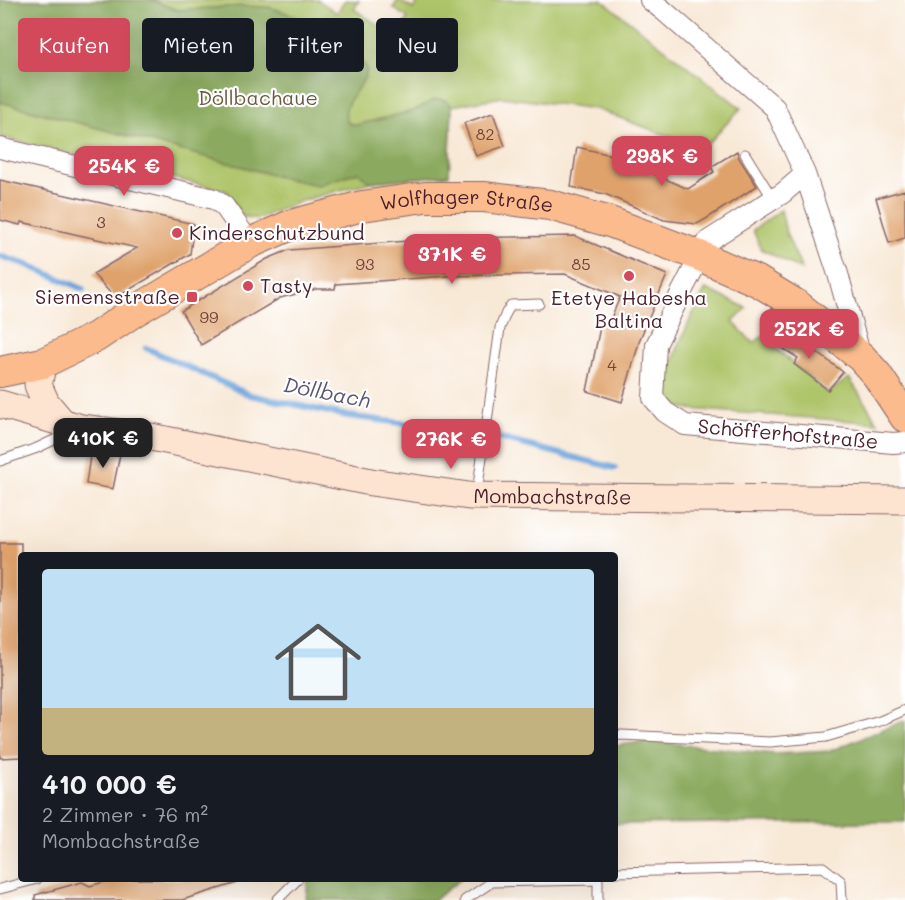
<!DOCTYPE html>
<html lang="de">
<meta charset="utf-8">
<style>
body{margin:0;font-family:Mali,sans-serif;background:#242831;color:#f1f3f6;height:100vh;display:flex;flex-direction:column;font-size:22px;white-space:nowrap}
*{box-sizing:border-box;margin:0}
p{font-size:20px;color:#9ea1a6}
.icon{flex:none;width:33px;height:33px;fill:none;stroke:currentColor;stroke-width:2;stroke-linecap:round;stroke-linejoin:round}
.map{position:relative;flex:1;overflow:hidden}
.sheet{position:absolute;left:18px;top:552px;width:600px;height:330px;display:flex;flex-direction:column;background:#171b24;border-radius:6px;box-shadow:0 6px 24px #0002}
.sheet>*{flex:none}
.guide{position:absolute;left:18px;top:18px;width:600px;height:54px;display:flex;gap:12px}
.price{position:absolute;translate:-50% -51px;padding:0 14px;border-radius:12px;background:#d1495b;color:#fff;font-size:20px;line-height:39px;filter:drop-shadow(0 2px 3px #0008)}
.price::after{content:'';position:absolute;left:50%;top:36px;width:18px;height:14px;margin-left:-9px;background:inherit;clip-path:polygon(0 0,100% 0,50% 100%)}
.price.current{background:#222;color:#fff}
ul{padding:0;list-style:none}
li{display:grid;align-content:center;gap:12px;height:318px;padding:0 24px}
li span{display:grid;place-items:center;height:186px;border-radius:6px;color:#555}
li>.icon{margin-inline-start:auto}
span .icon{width:108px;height:108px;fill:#fffc;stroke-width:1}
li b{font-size:26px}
.chip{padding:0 21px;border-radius:6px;background:#171b24;box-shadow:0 6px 24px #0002;font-size:21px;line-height:54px}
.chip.current{background:#d1495b;color:#fff}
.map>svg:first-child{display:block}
</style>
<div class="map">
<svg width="905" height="900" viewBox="0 0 905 900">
<rect width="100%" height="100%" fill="#fff"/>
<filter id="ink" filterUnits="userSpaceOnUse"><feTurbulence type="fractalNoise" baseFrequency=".0167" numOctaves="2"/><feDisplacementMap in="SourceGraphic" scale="12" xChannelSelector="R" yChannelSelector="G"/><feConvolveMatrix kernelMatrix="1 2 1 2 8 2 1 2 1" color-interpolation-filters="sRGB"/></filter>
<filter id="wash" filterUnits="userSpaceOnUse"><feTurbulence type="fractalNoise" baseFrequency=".008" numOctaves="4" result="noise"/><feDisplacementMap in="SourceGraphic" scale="24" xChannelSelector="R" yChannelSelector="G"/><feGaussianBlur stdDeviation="1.35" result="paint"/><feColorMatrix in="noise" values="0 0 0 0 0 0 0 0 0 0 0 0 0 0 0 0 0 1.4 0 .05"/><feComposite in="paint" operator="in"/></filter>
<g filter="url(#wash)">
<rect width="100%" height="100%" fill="#f8e9d7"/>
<!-- green -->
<path fill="#afc56a" stroke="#7c724a" stroke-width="1.5" d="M0 0H318L337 13 345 0 359 1 354 9 396 37 408 18 393 8 398 0 413 9 420 0H602L741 108 703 149 596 109 502 97 452 106 449 175 370 182 301 201 257 219 242 216 227 191 0 137Z
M781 210 786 233 802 270 761 249 753 230Z
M706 289 747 308 733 322 753 343 762 337 828 393 849 378 878 423 689 409 676 406C673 401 668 396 667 390 665 369 695 308 706 289Z"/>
<!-- forest -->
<path fill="#8baa5e" stroke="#6a6444" stroke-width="1.5" d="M0 0H152L177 10 241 6 269 7 292 15 323 32 366 66C372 84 336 100 348 123L356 125 413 111 436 99 446 100 452 106 449 175 370 182 358 172 318 185 284 178 0 102Z
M905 720V822L615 824V746L647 741 775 754 830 751Z
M308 879H461L434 900H306Z"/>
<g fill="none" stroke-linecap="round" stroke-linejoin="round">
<!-- stream -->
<path stroke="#6ea6dd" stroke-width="6" d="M0 256 28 265 83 289
M146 348 250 395 348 416 479 433 615 468"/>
</g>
<g id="blocks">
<!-- building -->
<path fill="#dfa26b" d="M493 113 505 146 476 156 464 123Z
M577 147 611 155 688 189 714 172 711 167 737 151 739 158 757 186 706 219 697 224 664 220 605 194 571 187Z
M0 180 194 224 190 254 115 298 93 274 137 248 21 222 20 225 0 220Z
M905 190V238L889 243 876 198Z
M575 236 667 275 640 339 622 402 587 391 601 322 608 325 620 297 565 274 449 276 336 284 335 289H316L280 298 201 345 181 311 267 259 289 250 448 238Z
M781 329 814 350 843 372 828 390 794 364 798 358 773 342Z
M91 449 120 454 113 489 86 484Z
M0 543H21V757L0 758Z
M114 879H236L237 883 182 900H35V895L82 882 90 886Z"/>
</g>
</g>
<g filter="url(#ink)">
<use href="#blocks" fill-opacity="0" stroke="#876667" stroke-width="1.5"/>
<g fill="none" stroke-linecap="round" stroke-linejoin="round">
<!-- lane casing -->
<g stroke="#876667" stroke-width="11">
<path id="lane" d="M745 154 773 199
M0 461 37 448 73 431
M477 493 500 328 506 313 511 305 539 304
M615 736 621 735 770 742 826 737 880 721 905 710
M615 872 823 867 841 881 842 900
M0 889 37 879
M277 900 298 879
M465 900 492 882 598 880V900"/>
</g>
<!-- street casing -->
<g stroke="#876667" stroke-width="22">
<path id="street" d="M650 0 664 11 775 108 805 174 838 274 861 357
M0 148 214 199 224 206 250 243
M805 174 783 193 708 241 680 295 656 345 653 398 665 412 685 425 893 443 905 442"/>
</g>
<!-- secondary casing -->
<g stroke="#876667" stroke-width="29">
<g id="secondary">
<path d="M43 363 38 385 46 403 63 423"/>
<path id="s1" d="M0 404 81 428 151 437 371 482 469 496 905 500"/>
</g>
</g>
<!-- primary casing -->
<g stroke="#876667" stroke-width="32">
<g id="primary">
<path id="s2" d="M0 372 43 363 96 337 135 311 250 243 291 225 362 206 425 197H484L550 205 610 222 700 256 759 282 797 305 861 357 877 375 905 417"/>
</g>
</g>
<!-- lane -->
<use href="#lane" stroke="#fff" stroke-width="9"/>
<!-- street -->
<use href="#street" stroke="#fff" stroke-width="20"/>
<!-- secondary -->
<use href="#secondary" stroke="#fde4d1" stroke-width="27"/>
<!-- primary -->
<use href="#primary" stroke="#fbbb8d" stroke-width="30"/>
</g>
</g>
<!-- markers -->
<g fill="#d1495b" stroke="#fff" stroke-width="2">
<circle cx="177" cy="233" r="6"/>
<circle cx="629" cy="276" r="6"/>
<circle cx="248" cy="286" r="6"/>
<rect x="186" y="291" width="12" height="12" rx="3"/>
</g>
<g text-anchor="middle" stroke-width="4.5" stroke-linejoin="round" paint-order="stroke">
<!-- number labels -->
<g font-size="16" fill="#6f403b">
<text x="485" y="140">82</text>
<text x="101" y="228">3</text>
<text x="365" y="270">93</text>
<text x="581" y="270">85</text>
<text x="209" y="323">99</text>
<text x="612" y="371">4</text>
</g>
<!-- park labels -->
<g font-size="20" fill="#6d5941" stroke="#fff">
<text x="258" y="105">Döllbachaue</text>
</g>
<!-- street labels -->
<g font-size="20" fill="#4a1f2b" stroke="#fff">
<text dy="7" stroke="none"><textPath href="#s2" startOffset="507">Wolfhager Straße</textPath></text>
<text transform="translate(788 434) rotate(5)" y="7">Schöfferhofstraße</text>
<text dy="7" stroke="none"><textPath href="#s1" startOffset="562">Mombachstraße</textPath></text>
</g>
<!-- poi labels -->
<g font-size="20" fill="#4a1f2b" stroke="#fff" text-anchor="start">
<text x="189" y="240">Kinderschutzbund</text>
<text x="260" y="293">Tasty</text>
<text x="180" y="304" text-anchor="end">Siemensstraße</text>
<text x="629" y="305" text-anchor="middle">Etetye Habesha<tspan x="629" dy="23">Baltina</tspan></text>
</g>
<!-- water labels -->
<g font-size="21" font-style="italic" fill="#585572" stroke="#fff">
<text transform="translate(327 393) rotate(11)" y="7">Döllbach</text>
</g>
</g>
</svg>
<b class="price" style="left:662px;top:187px">298K €</b>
<b class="price" style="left:124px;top:197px">254K €</b>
<b class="price" style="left:452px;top:285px">371K €</b>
<b class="price" style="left:809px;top:360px">252K €</b>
<b class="price current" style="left:103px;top:469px">410K €</b>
<b class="price" style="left:451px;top:470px">276K €</b>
<div class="guide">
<a class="chip current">Kaufen</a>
<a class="chip">Mieten</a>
<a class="chip">Filter</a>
<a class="chip">Neu</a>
</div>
<section class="sheet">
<ul>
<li><span style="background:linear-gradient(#bfe0f5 75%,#c2b280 0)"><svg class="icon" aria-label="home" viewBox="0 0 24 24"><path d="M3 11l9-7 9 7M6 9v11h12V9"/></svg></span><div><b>410 000 €</b><p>2 Zimmer · 76 m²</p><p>Mombachstraße</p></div></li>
</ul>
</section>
</div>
